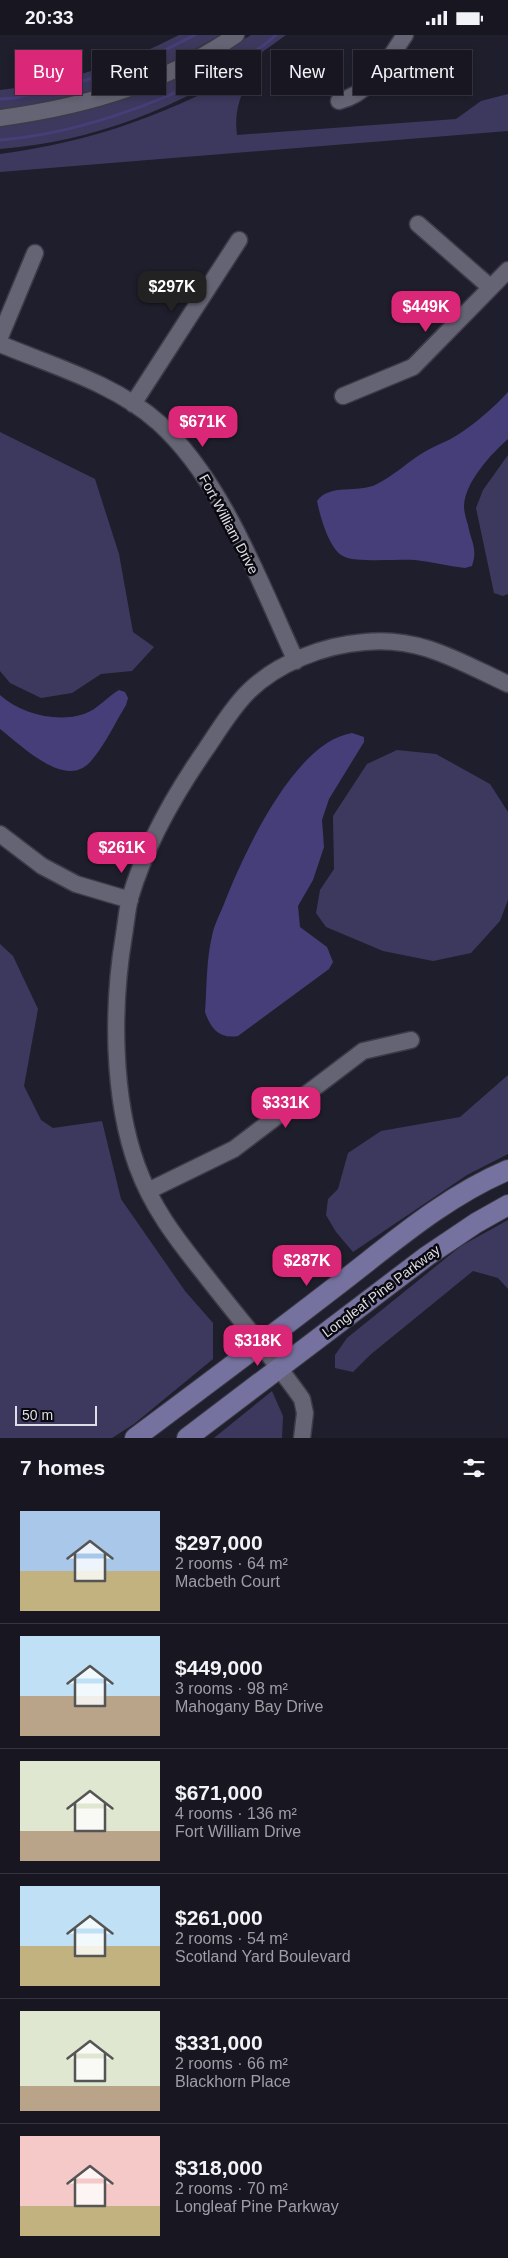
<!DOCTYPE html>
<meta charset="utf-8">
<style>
body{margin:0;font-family:Helvetica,sans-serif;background:#201f2a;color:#f1f3f6;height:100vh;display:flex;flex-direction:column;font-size:19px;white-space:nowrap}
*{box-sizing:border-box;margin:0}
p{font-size:16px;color:#9e9fa5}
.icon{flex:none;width:28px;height:28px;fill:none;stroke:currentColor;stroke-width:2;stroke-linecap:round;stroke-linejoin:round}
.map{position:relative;height:1403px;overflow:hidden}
.side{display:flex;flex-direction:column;background:#171621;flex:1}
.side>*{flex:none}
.banner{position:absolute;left:15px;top:15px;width:479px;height:45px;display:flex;gap:10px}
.scale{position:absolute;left:15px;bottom:12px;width:82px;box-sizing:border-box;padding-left:5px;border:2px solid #dfdee8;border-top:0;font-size:14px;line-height:18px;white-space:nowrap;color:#dfdee8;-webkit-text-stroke:4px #09090f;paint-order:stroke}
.price{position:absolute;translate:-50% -42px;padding:0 11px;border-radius:10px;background:#db2777;color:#fff;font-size:16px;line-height:32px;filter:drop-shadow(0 1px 2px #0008)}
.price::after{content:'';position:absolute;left:50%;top:30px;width:15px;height:11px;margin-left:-8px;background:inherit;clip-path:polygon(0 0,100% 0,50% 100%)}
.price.on{background:#222;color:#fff}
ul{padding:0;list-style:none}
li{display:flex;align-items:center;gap:15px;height:125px;padding:0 20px}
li+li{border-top:1px solid #36353f}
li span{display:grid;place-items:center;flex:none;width:140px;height:100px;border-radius:0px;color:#555}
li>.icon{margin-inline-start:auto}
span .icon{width:60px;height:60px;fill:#fffc;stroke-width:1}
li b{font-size:21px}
h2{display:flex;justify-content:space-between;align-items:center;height:60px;padding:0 20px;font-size:21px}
.chip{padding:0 18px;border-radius:0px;background:#171621;box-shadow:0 2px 8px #0003,0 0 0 1px #36353f;font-size:18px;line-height:45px}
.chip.on{background:#db2777;color:#fff}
.status{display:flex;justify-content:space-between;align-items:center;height:35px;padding:0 25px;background:#171621;direction:ltr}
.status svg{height:14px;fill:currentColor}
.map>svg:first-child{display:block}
</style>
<div class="status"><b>20:33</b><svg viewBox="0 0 49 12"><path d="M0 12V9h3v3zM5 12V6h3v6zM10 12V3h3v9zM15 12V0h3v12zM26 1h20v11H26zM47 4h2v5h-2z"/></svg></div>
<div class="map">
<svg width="508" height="1403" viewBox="0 0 508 1403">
<rect width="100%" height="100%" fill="#1f1e2c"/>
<!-- green -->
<path fill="#3d395e" d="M179 0H220L159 34 90 59 0 76V55C63 48 123 29 179 0Z
M251 0H286C202 63 105 106 0 114V88L212 23Z
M257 29C244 52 233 72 237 100L456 84 481 66 508 59V96L0 137V119C94 107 176 77 257 29Z
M0 397 95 444 119 519 133 597 154 612 132 636 101 639 72 658 41 663 10 648 0 636Z
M508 420V559L503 561 494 558 476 473 483 455Z
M397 715 436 719 490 749 508 777V865L500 886 471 918 433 926 383 916 326 892 316 878 320 855 334 834 333 781 367 729Z
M0 909 13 921 38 974 24 1051 41 1085 53 1093 102 1086 121 1164 185 1256 213 1288V1324L134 1389 112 1403H0Z
M508 1040V1119L467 1140 353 1217 336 1197 326 1180 328 1164 338 1154 348 1118 381 1096 460 1082Z
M508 1185V1254L498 1243 473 1236 370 1320 353 1337 335 1333V1320L347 1303 461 1211Z
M272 1356 283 1381 282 1403H214Z"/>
<!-- water -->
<path fill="#463e79" d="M508 357V404C491 419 465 447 464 471 464 477 466 484 468 490 471 507 478 513 472 531L465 533C448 531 432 527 415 525 398 524 354 528 343 521 329 514 320 481 317 466 330 448 358 459 377 449 393 441 407 428 421 419 433 411 447 407 459 399 477 387 493 373 508 357Z
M119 655 125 657 128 663 126 670C115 688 105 710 91 726 66 756 21 710 0 694V660C21 679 57 688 84 679 98 674 107 662 119 655Z
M352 698 364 702V707L329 764 322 785 324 812 313 845 298 871 300 892 327 912 333 927 329 934 238 1001C219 1004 211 994 205 977 207 952 206 926 212 901 214 890 220 879 224 869 243 820 294 707 352 698Z"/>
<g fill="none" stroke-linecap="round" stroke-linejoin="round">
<!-- stream -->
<path stroke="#463e79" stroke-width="3" d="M0 64 15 63 86 45 141 27 195 0
M0 105C73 99 150 72 215 39 236 28 259 16 276 0"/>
<!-- minor casing -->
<g stroke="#3c3b47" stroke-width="19">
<path id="minor" d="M339 66C372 58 387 26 405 0
M0 83C83 72 167 48 236 0
M418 189 490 252
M0 302 35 218
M0 309C53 331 116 349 159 388 223 446 260 548 296 626
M343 361 413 332 508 235
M133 369 239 205
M0 799 42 831 76 849 130 865
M148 1156 234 1114 363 1016 411 1005
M302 1403 305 1378 302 1364C271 1320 235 1279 202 1236 175 1202 152 1172 137 1131 112 1062 112 971 124 900 126 888 127 875 130 863 146 809 174 760 206 714 219 695 231 674 248 657 277 628 324 610 365 607 420 601 460 627 508 649"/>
</g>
<!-- major casing -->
<g stroke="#3c3b47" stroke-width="22">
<path id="major" d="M135 1403C202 1353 269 1303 335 1252 390 1210 444 1162 508 1135
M187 1403 427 1221 476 1188 508 1170"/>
</g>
<!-- minor -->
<use href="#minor" stroke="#656474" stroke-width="16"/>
<!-- major -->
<use href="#major" stroke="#76729f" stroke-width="20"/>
</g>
<g text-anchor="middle" stroke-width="5" stroke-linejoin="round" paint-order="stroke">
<!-- street labels -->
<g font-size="14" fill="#dfdee8" stroke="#09090f">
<text transform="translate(229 489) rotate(62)" y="5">Fort William Drive</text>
<text transform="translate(381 1256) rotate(-37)" y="5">Longleaf Pine Parkway</text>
</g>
</g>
</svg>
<div class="scale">50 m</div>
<b class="price on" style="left:172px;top:278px">$297K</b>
<b class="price" style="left:426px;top:298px">$449K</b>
<b class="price" style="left:203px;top:413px">$671K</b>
<b class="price" style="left:122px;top:839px">$261K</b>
<b class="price" style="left:286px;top:1094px">$331K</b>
<b class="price" style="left:307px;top:1252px">$287K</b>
<b class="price" style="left:258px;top:1332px">$318K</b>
<div class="banner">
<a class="chip on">Buy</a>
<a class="chip">Rent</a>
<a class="chip">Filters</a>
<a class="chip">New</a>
<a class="chip">Apartment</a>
</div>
</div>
<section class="side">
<h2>7 homes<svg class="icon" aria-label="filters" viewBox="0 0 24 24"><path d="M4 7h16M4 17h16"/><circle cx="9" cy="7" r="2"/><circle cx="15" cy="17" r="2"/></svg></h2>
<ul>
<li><span style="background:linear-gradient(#a9c7e8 60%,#c2b280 0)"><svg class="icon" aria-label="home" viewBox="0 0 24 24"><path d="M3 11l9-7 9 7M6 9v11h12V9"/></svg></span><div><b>$297,000</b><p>2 rooms · 64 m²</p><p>Macbeth Court</p></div></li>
<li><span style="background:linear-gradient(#bfe0f5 60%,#b9a48a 0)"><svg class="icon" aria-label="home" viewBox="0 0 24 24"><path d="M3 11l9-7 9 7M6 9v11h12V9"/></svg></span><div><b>$449,000</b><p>3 rooms · 98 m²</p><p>Mahogany Bay Drive</p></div></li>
<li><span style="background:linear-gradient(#dfe7d0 70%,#b9a48a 0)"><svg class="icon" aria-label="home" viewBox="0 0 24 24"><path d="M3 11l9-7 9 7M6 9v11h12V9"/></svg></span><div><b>$671,000</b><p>4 rooms · 136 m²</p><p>Fort William Drive</p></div></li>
<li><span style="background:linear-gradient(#bfe0f5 60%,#c2b280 0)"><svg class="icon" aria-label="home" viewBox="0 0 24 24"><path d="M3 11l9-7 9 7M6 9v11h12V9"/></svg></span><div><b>$261,000</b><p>2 rooms · 54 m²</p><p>Scotland Yard Boulevard</p></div></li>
<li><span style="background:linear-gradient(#dfe7d0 75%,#b9a48a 0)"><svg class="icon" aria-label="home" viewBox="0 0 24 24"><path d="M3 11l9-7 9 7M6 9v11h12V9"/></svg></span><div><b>$331,000</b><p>2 rooms · 66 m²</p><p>Blackhorn Place</p></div></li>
<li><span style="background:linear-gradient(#f6c9c9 70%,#c2b280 0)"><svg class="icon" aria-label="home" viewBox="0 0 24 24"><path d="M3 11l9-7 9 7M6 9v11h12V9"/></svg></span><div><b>$318,000</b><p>2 rooms · 70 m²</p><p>Longleaf Pine Parkway</p></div></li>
</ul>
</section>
